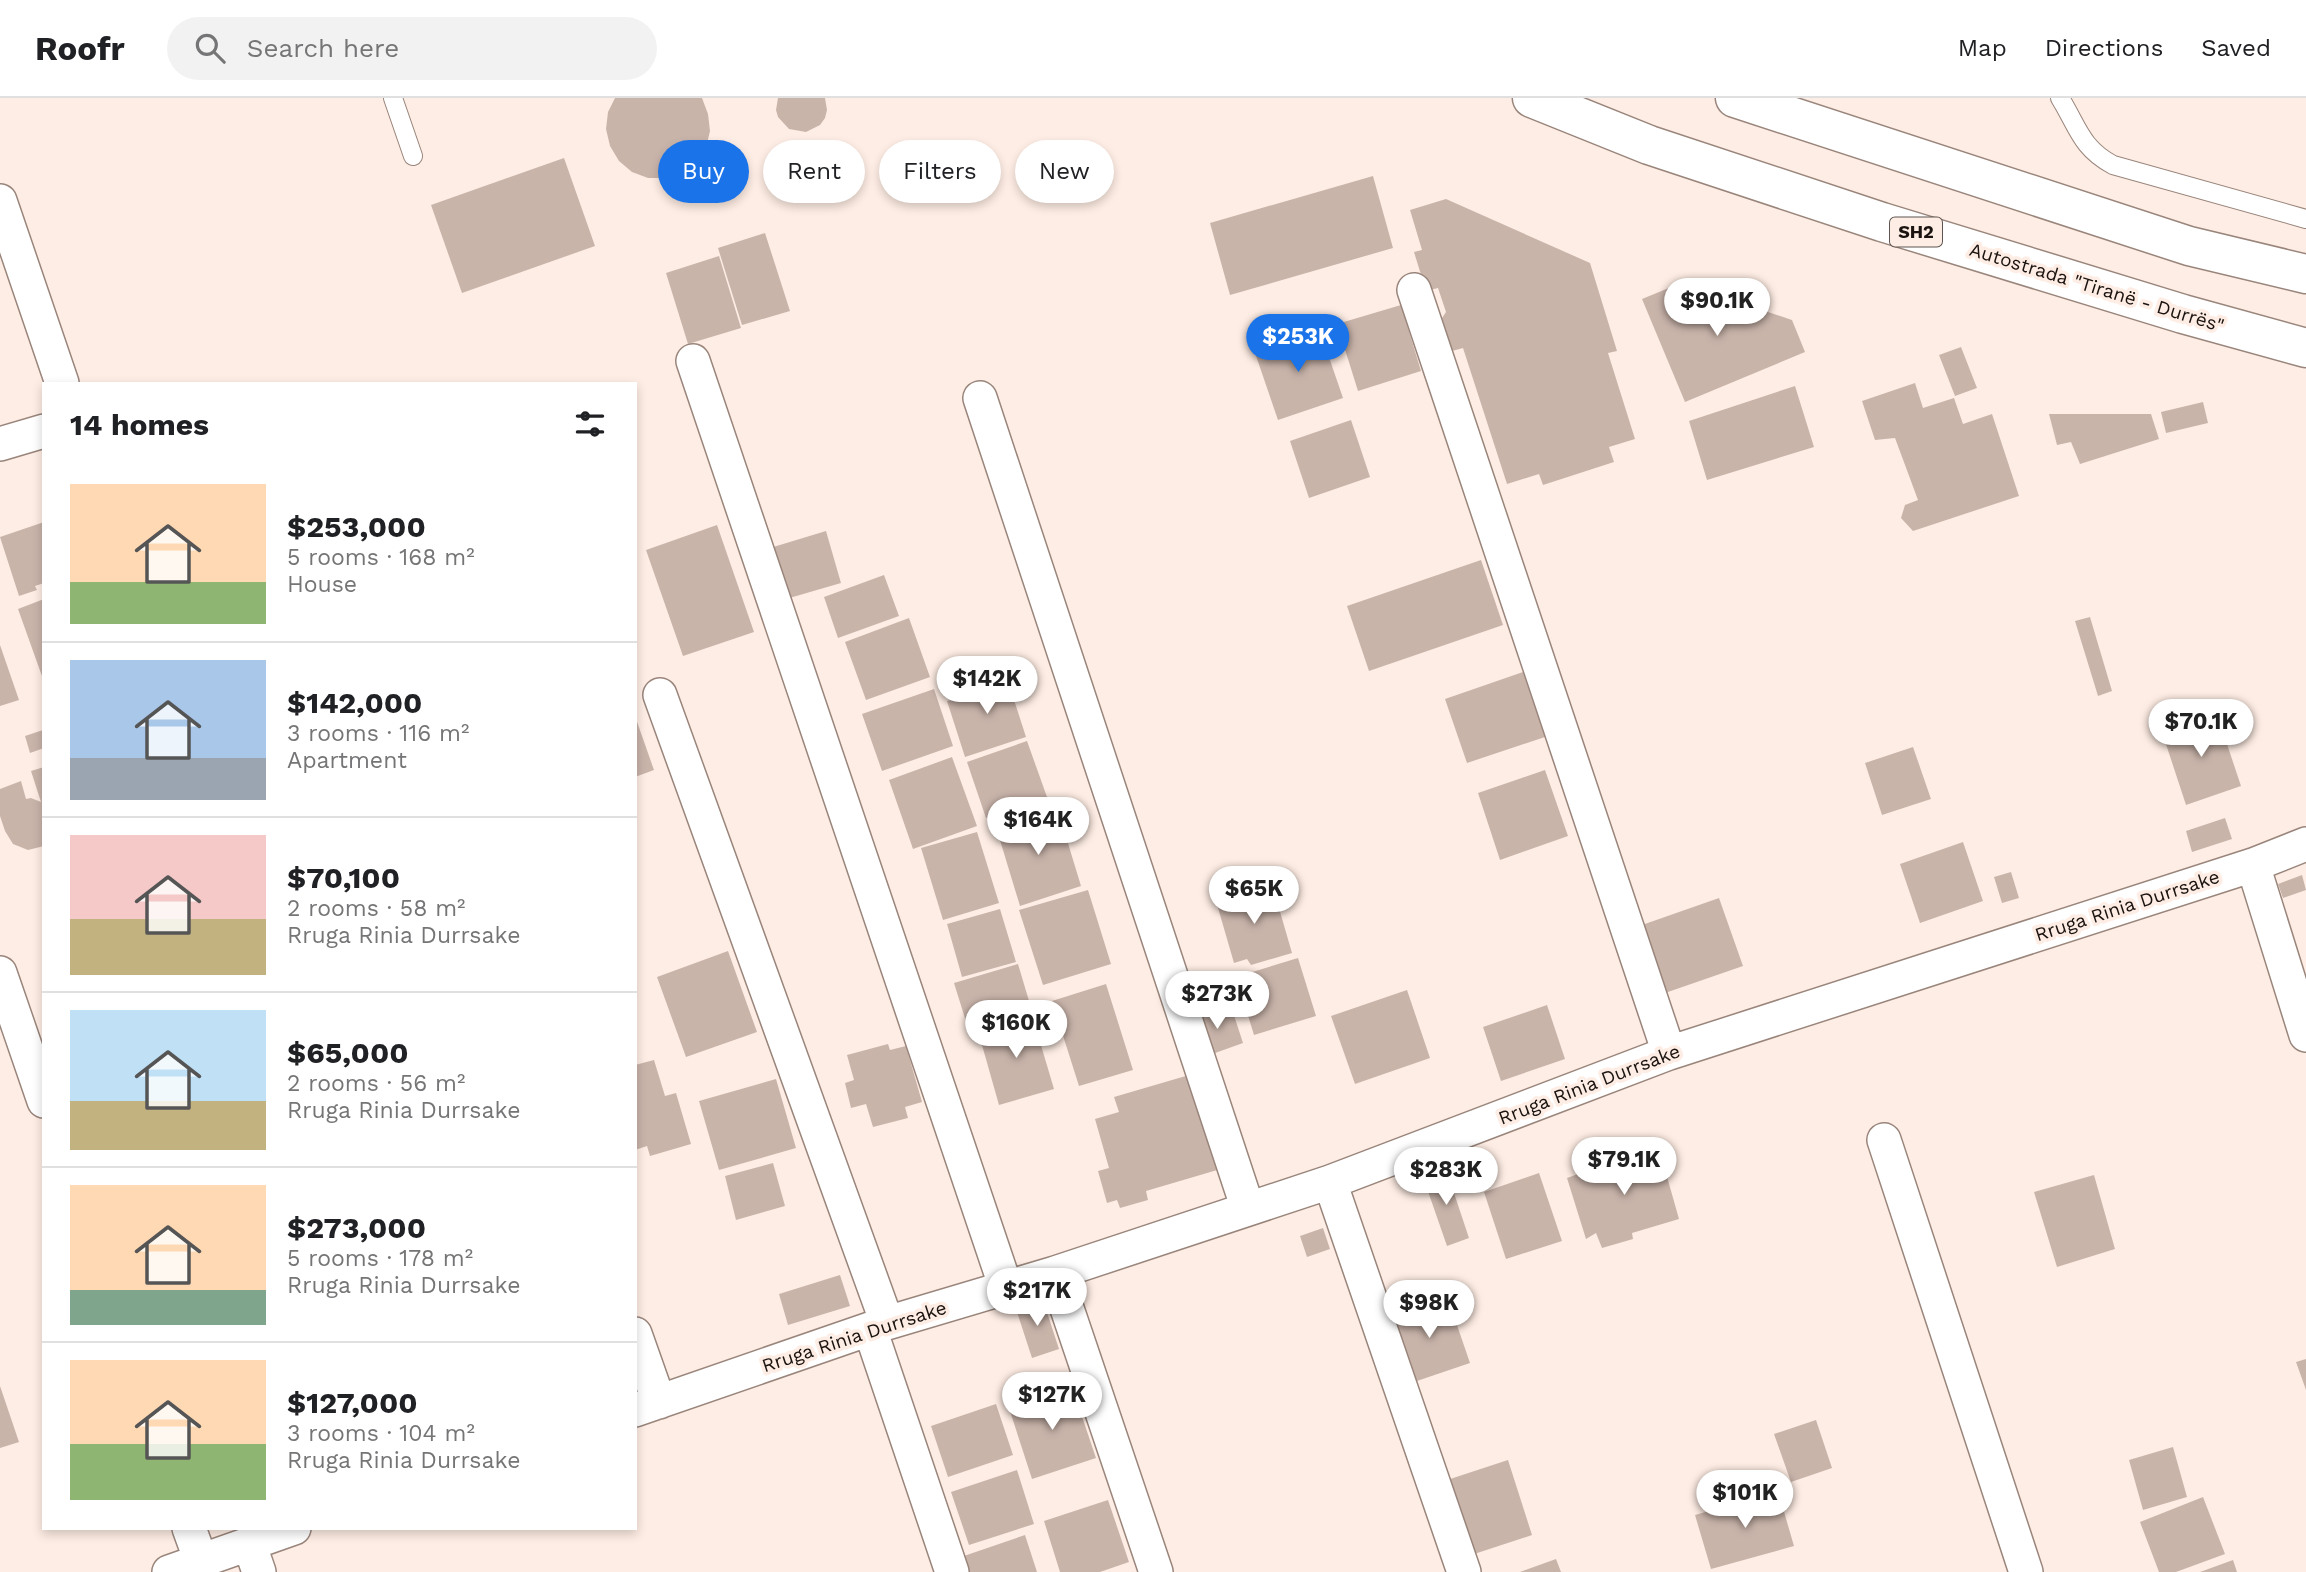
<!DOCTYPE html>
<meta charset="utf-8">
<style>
body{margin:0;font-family:"Work Sans",sans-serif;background:#f2f2f2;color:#202124;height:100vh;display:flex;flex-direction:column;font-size:26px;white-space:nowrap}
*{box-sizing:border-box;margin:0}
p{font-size:23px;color:#757577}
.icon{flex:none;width:38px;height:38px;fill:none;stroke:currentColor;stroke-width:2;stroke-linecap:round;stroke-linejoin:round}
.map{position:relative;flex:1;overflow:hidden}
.sheet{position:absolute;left:42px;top:284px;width:595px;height:1148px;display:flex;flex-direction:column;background:#fff;border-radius:0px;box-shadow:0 4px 10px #0003}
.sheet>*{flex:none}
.hud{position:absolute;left:658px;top:42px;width:665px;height:63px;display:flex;gap:14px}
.price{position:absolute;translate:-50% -60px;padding:0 16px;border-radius:24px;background:#fff;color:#222;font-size:23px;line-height:46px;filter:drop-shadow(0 2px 4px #0008)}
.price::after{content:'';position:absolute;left:50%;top:42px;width:21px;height:16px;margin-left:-10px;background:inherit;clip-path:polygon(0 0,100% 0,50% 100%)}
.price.selected{background:#1a73e8;color:#fff}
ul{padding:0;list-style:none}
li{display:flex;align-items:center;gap:21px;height:175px;padding:0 28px}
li+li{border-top:2px solid #e0e0e0}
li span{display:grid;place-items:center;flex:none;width:196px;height:140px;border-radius:0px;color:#555}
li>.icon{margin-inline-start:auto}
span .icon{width:84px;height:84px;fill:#fffc;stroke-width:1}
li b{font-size:30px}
h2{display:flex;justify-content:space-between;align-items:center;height:84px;padding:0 28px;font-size:30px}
.pill{padding:0 24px;border-radius:32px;background:#fff;box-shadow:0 4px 10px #0003;font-size:24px;line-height:63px}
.pill.selected{background:#1a73e8;color:#fff}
header{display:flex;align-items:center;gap:42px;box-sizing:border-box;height:98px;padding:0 35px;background:#fff;border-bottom:2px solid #e0e0e0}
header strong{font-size:33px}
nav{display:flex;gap:38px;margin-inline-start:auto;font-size:24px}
.search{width:490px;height:63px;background:#f2f2f2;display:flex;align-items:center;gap:18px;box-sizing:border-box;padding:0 24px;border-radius:38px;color:#757577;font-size:26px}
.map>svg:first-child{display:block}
</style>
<header>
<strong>Roofr</strong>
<div class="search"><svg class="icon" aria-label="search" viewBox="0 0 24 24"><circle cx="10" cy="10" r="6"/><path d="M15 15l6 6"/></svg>Search here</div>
<nav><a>Map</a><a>Directions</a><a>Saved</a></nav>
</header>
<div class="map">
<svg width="2306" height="1474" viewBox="0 0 2306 1474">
<rect width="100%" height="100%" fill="#feede4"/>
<!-- building -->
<path fill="#c9b4aa" d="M615 0H702L708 16 710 33 706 50 696 64 682 75 665 80H648L632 74 619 63 610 48 606 31 608 14Z
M778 0H825L827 12 825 20 820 27 806 34 789 31 778 19 776 12Z
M564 60 595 148 462 195 431 107Z
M1373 78 1393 150 1230 197 1210 125Z
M1446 101 1590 165 1617 253 1608 255 1635 341 1609 349 1614 364 1543 387 1539 376 1507 386 1463 250 1452 253 1442 220 1446 214 1438 190 1426 193 1414 154 1422 152 1410 112Z
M765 135 790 213 742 227 718 150Z
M719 158 741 230 688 246 666 175Z
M1681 185 1792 222 1805 254 1685 304 1642 201Z
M1401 207 1421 273 1358 293 1337 226Z
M1319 230 1343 300 1278 322 1254 252Z
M1961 249 1977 290 1955 298 1939 257Z
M1915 285 1923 310 1954 300 1963 326 1992 316 2019 398 1913 433 1901 420 1905 407 1918 402 1895 340 1875 342 1862 303Z
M1795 288 1814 349 1707 382 1689 323Z
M2203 304 2208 325 2166 335 2161 314Z
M2049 316H2151L2159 341 2080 366 2071 344 2057 347Z
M1351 322 1370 379 1309 400 1290 343Z
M44 424V485L35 488 37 492 19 498 0 439Z
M717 427 754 534 683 558 646 452Z
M826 433 841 485 786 501 770 450Z
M1481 462 1503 527 1369 573 1347 508Z
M884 477 899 518 838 540 824 499Z
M44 501V581H43L18 511Z
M2090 519 2112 593 2098 598 2075 523Z
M909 520 930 579 866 602 845 544Z
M0 547 19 602 0 608Z
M1005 574 1026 639 965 659 947 603 971 596 970 586Z
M1523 574 1545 639 1467 665 1445 601Z
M934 591 953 648 882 673 862 616Z
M2217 616 2241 688 2186 707 2162 634Z
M635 618 654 672 635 679Z
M43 632 44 650 30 655 25 638Z
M1027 643 1047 699 986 720 967 664Z
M1913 649 1931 701 1882 717 1865 665Z
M952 659 977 728 913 751 889 682Z
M44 669V748L28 752 13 746 5 733 0 718V691L21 683 26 701 31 700 41 704 31 673Z
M1545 672 1568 738 1500 762 1478 695Z
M1057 709 1081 788 1020 808 996 729Z
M2225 720 2232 741 2192 754 2186 733Z
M977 734 999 805 943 822 921 750Z
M1963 744 1983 803 1920 825 1900 766Z
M2011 774 2019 800 2002 805 1994 779Z
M2302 777 2306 792 2283 800 2278 786Z
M1272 786 1292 855 1251 867 1247 861 1234 865 1216 803Z
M1088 792 1111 866 1043 887 1019 812Z
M1719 800 1743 868 1665 895 1642 827Z
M1000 811 1016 864 962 879 947 826Z
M728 853 757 934 686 959 657 879Z
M1298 860 1316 918 1254 937 1236 879Z
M1018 866 1032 913 969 933 954 885Z
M1106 886 1133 972 1079 988 1052 903Z
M1407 892 1430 960 1355 986 1331 918Z
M1547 907 1565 961 1501 983 1483 929Z
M1231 908 1243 945 1204 959 1192 921Z
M1032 917 1054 991 999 1007 978 933Z
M888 946 890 952 906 948 922 1004 905 1009 908 1020 873 1029 866 1006 851 1010 845 985 854 982 847 957Z
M654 962 665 998 676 995 691 1046 650 1058 647 1048 635 1052V967Z
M1196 975 1224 1070 1146 1093 1148 1102 1120 1110 1117 1102 1107 1105 1098 1073 1109 1070 1095 1021 1119 1014 1114 999Z
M776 981 796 1050 719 1072 699 1003Z
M1658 1047 1679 1121 1632 1135 1633 1141 1602 1150 1596 1135 1586 1141 1567 1080Z
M773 1065 785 1108 736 1122 725 1078Z
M1446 1071 1469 1140 1447 1148 1423 1079Z
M1539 1075 1562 1143 1506 1161 1484 1094Z
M2094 1077 2115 1151 2057 1169 2034 1094Z
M1323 1130 1330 1151 1307 1159 1300 1138Z
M840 1177 850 1208 788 1227 779 1196Z
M1447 1198 1470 1265 1411 1285 1388 1218Z
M1042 1199 1059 1251 1032 1260 1015 1208Z
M2306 1261V1292L2296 1264Z
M1071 1286 1096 1360 1032 1381 1008 1307Z
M0 1288 19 1344 0 1350Z
M996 1306 1013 1357 948 1379 931 1328Z
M1816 1322 1832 1370 1791 1384 1774 1336Z
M2173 1349 2187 1399 2143 1412 2129 1362Z
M1508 1362 1532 1437 1465 1459 1441 1384Z
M1017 1372 1034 1426 969 1447 951 1394Z
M1778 1393 1794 1448 1711 1471 1695 1417Z
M2203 1399 2225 1456 2176 1474H2159L2140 1424Z
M1108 1402 1129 1464 1100 1474H1060L1044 1423Z
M1025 1437 1037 1474H966L961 1459Z
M1556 1461 1561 1474H1520Z
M2233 1462 2237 1474H2200Z"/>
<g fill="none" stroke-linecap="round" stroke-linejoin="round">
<!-- service casing -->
<g stroke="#99857b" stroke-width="20">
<path id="service" d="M393 0 413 58
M2060 0C2078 29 2081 50 2113 67L2306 121"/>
</g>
<!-- minor casing -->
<g stroke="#99857b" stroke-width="36">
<path id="minor" d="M0 103 62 285
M1414 192 1669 955
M693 263 1006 1190
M980 300 1248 1111
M0 346 44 333
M660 597 887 1225
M2253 767 2306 937
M0 875 44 1003
M1884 1042 2026 1474
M1330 1084 1464 1474
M1055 1175 1156 1474
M870 1231 952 1474
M635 1236 659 1304
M635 1312 887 1225 1055 1175 1330 1084 1669 955 2253 767 2306 746
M189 1430 201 1463
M249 1445 259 1474
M169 1474 294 1430"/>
</g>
<!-- trunk casing -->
<g stroke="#99857b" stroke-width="41">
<path id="trunk" d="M1532 0 1649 47 1882 124 2183 216 2306 250
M1735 0 2189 148 2306 176"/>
</g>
<!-- service -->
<use href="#service" stroke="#fff" stroke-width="18"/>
<!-- minor -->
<use href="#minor" stroke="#fff" stroke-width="33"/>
<!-- trunk -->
<use href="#trunk" stroke="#fff" stroke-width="38"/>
</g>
<g text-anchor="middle" stroke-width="7" stroke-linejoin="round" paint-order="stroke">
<!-- shield labels -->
<rect fill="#feede4" stroke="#5e544f" stroke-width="2" x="1890" y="119.5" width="52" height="29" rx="5"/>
<g font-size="18" font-weight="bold" fill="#1a130f">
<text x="1916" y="140">SH2</text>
</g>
<!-- street labels -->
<g font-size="19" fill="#1a130f" stroke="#feede4">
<text transform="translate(2097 189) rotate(17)" y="7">Autostrada "Tiranë - Durrës"</text>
<text transform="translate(2127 807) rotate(-18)" y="7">Rruga Rinia Durrsake</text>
<text transform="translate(1589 986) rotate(-21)" y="7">Rruga Rinia Durrsake</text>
<text transform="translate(854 1238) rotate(-18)" y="7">Rruga Rinia Durrsake</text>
</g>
</g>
</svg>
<b class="price" style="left:1717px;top:240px">$90.1K</b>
<b class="price selected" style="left:1298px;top:276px">$253K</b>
<b class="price" style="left:987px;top:618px">$142K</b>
<b class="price" style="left:2201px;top:661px">$70.1K</b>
<b class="price" style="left:1038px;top:759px">$164K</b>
<b class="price" style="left:1254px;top:828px">$65K</b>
<b class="price" style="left:1217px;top:933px">$273K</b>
<b class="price" style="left:1016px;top:962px">$160K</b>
<b class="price" style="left:1624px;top:1099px">$79.1K</b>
<b class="price" style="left:1446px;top:1109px">$283K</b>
<b class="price" style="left:1037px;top:1230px">$217K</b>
<b class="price" style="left:1429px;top:1242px">$98K</b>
<b class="price" style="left:1052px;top:1334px">$127K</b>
<b class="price" style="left:1745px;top:1432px">$101K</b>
<div class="hud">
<a class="pill selected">Buy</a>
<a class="pill">Rent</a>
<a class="pill">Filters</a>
<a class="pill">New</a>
</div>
<section class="sheet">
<h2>14 homes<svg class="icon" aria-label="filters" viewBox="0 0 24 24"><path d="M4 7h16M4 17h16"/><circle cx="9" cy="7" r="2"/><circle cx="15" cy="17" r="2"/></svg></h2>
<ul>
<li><span style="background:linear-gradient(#ffd9b3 70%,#8fb573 0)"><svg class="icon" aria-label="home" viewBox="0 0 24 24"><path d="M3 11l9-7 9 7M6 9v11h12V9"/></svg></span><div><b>$253,000</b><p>5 rooms · 168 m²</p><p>House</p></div></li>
<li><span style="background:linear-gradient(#a9c7e8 70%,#9aa5b1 0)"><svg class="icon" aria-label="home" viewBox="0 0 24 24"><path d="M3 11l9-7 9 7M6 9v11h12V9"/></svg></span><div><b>$142,000</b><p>3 rooms · 116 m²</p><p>Apartment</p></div></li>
<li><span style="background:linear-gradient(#f6c9c9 60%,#c2b280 0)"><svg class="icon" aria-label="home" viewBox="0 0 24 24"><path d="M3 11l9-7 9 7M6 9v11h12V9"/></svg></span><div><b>$70,100</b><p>2 rooms · 58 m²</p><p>Rruga Rinia Durrsake</p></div></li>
<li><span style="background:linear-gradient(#bfe0f5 65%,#c2b280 0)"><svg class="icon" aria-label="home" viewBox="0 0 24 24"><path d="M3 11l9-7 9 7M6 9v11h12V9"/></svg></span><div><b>$65,000</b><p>2 rooms · 56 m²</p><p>Rruga Rinia Durrsake</p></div></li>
<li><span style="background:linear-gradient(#ffd9b3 75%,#7fa58c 0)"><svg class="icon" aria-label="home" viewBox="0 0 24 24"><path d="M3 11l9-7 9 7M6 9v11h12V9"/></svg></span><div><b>$273,000</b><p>5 rooms · 178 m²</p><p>Rruga Rinia Durrsake</p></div></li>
<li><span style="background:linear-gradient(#ffd9b3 60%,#8fb573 0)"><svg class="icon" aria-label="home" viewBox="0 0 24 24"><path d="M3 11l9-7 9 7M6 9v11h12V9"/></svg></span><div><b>$127,000</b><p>3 rooms · 104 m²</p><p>Rruga Rinia Durrsake</p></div></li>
</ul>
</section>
</div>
